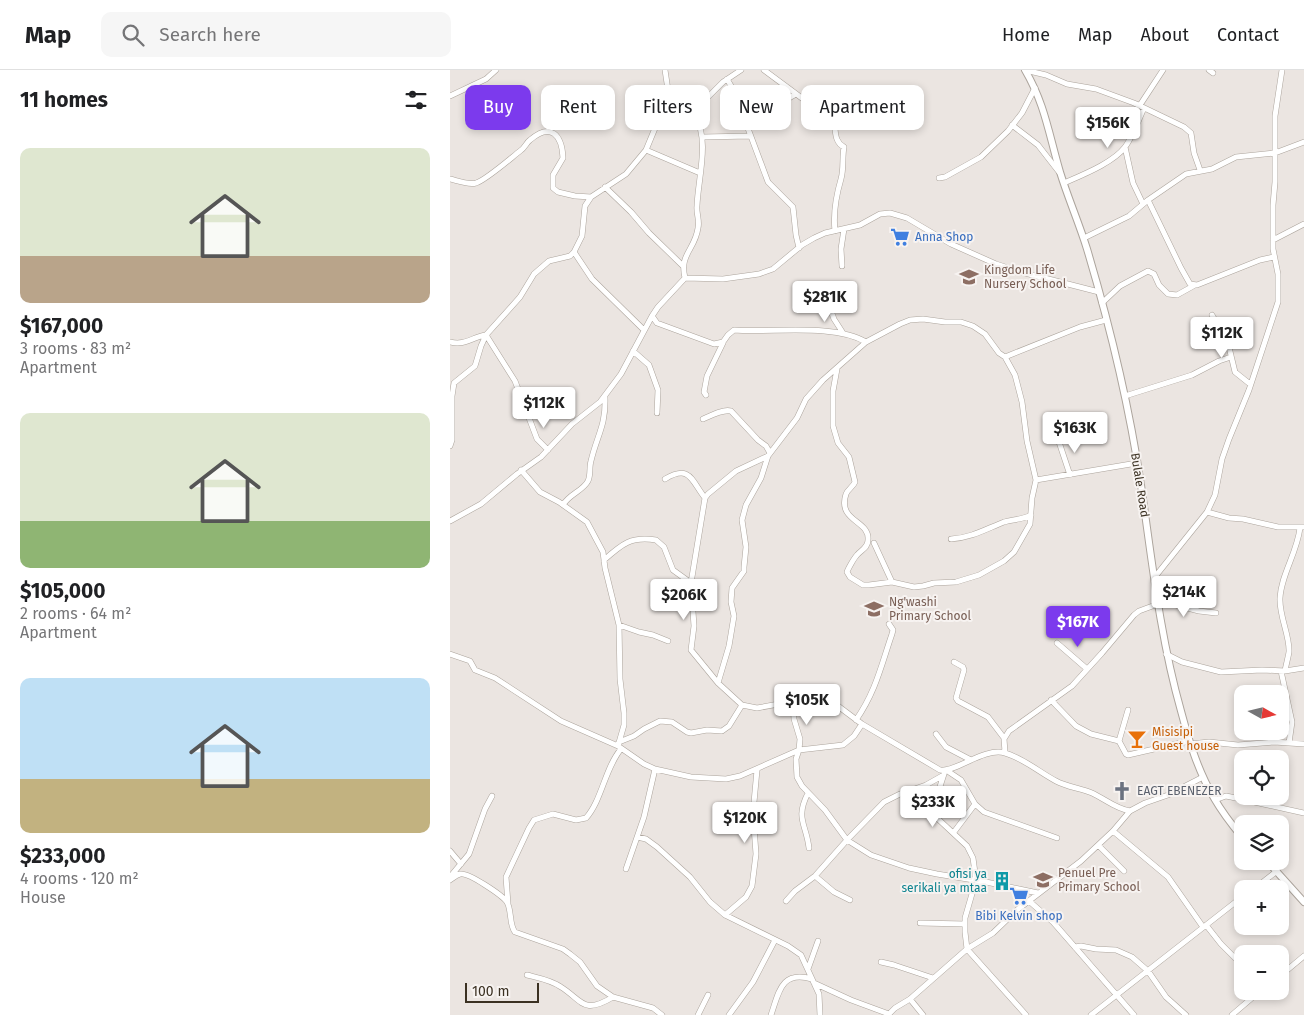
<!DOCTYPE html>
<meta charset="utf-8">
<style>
body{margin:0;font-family:"Fira Sans",sans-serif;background:#f6f6f6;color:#202124;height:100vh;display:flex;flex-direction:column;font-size:19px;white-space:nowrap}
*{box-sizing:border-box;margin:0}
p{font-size:16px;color:#757577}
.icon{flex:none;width:28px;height:28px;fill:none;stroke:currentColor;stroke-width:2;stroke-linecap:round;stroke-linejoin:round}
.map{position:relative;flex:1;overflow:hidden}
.sheet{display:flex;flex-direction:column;background:#fff;width:450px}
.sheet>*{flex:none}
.banner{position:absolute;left:15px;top:15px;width:475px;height:45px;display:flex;gap:10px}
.needle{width:32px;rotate:98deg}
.buttons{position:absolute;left:784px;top:615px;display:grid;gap:10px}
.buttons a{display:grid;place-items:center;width:55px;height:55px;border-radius:10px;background:#fff;box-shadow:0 2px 8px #0003;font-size:25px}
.scale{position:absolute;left:15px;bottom:12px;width:74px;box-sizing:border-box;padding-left:5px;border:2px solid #3b3122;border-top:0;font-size:14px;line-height:18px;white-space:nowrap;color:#3b3122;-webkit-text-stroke:4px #f7f3f1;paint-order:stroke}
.price{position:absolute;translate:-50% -42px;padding:0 11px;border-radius:5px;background:#fff;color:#222;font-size:16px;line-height:32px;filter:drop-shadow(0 1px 2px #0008)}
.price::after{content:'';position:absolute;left:50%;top:30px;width:15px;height:11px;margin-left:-8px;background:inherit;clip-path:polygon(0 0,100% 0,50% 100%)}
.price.selected{background:#7c3aed;color:#fff}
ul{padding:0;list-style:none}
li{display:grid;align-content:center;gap:10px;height:265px;padding:0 20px}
li span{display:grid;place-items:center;height:155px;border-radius:10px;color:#555}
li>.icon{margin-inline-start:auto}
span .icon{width:90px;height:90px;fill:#fffc;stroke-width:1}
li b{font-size:21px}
h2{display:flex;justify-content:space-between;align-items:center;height:60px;padding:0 20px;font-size:21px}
.pill{padding:0 18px;border-radius:10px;background:#fff;box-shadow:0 2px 8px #0003;font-size:18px;line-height:45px}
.pill.selected{background:#7c3aed;color:#fff}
header{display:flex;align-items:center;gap:30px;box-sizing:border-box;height:70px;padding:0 25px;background:#fff;border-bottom:1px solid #e0e0e0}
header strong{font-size:24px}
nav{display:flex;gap:28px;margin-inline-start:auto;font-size:18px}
.search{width:350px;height:45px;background:#f6f6f6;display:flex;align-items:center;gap:12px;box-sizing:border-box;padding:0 18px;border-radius:10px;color:#757577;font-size:19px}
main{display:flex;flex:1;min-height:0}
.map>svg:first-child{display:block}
</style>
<header>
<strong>Map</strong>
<div class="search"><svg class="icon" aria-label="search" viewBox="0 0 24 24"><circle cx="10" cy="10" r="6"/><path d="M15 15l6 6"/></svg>Search here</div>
<nav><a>Home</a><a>Map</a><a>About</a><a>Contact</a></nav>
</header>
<main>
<section class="sheet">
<h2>11 homes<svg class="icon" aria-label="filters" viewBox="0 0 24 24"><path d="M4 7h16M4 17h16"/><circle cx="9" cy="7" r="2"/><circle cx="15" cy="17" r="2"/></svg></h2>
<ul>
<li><span style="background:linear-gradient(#dfe7d0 70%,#b9a48a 0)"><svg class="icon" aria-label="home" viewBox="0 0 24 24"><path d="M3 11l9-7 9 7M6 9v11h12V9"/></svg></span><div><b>$167,000</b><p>3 rooms · 83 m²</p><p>Apartment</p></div></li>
<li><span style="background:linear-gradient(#dfe7d0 70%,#8fb573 0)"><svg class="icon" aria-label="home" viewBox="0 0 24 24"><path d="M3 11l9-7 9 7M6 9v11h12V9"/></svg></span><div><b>$105,000</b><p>2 rooms · 64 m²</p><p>Apartment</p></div></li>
<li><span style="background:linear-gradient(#bfe0f5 65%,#c2b280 0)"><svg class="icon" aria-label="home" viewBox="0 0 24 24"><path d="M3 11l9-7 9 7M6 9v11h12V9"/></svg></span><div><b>$233,000</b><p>4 rooms · 120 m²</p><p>House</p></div></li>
</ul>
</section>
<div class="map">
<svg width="854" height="945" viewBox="0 0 854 945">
<rect width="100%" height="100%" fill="#ebe5e1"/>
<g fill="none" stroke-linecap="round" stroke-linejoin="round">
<!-- minor casing -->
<g stroke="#aca49c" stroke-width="6">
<path id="minor" d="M215 0 218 20C226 29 238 34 245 46 260 70 248 108 247 136 246 143 250 151 248 158 245 180 229 184 235 208
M314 0 384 52C386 61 384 72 394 77 392 87 394 99 391 109 386 126 383 143 385 161
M575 0 596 5 617 14 646 19 684 33 734 57 741 63 744 83 750 100
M759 0 763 3
M277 9 284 21 318 112 343 137 346 165 349 178
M0 26 36 9 46 0
M690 35 713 0
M243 42 273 12 291 0
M296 55C317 46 327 34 346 24
M562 55 588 75 609 102
M253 67 300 66
M675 77 683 113 693 134
M196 80 250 103
M489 108 495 107 531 87 558 61 572 43 585 18
M0 109C8 111 18 115 26 113 36 110 61 88 70 81 75 78 76 73 80 70 101 52 112 65 113 88L103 105V118L108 122 125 126 141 127 176 104 196 80 220 22
M614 113C632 105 663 93 675 77 682 68 689 49 694 38
M155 117 181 142 199 163 233 196
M698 130 731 198 740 214 747 215 810 190 824 187
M634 168 679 146 698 130 736 104 762 99 786 87 825 83 854 72
M823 170 854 154
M124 182 142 209 194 260
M392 196 391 179 394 159
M378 233 384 249 393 263
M652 233 670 216 698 201 704 204 709 215 718 224 727 225 745 215
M762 245 778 273 785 302 800 314
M202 246 207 253 264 274 273 272 278 265 284 260C322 263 384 253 416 272
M656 250 630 257 555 287 549 283 535 264 523 256 511 252H495L473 249 460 250 450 254 416 272 373 310 356 329 347 348 318 386 286 401 258 424 255 428 241 513 244 556 241 580 268 613 292 635 307 638 334 633 378 631 388 636 412 654 490 700C505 703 534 677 555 683 573 688 589 702 606 711 617 717 630 718 642 723 655 729 666 739 680 741L695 733 718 725 753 707
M0 272C15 276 22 267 36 265L65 311 87 369 98 380
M183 281 199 295 208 320 207 343
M387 299 383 321V356L388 373 399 387 405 412C403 417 398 419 396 424 387 452 420 450 418 470 418 478 411 480 407 485 404 488 398 499 397 502L400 507 413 515H419L442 512 464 517 473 516 484 513 506 512 529 505 554 491 564 482 580 454 582 428 586 410 577 371 572 332 565 305 555 287
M256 325 254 322 257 306 273 273
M675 326 742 305 769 291 781 287
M253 349C262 345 273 339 281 341L308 370 316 376 320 383
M609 367V372L620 405
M0 376 2 370V326L4 313 25 296 31 276 36 265 70 227 84 204 99 191 120 186 124 182 132 166 135 136 141 127
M71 400 90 422 109 432 137 452 153 482 155 498 169 555 170 609 174 643V655L168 676
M215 409C240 394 241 410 255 428
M586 410 687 393
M113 435C119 424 133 421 138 411 141 405 139 397 141 391 147 365 156 356 155 327
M757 442 779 448 793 449 828 457H854
M0 451 31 434 67 404 91 387 122 354 150 332 171 304 202 246 208 237 235 208 273 209 309 204 323 199 352 175 364 168 375 163 410 155 430 144 440 143 457 148 501 174 546 194 571 202 649 222
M501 469C521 468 536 459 554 452 564 449 572 450 581 445
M424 473 442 512
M154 490C172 474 181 466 206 470L214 477 223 500 241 513
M704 508 757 442 765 425 772 389 779 369 799 320 828 232V204L823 179V135L825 112V46L832 0
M707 530 749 541 766 543
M169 555 189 562 203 565 218 571
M607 573 637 599
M0 584 20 591 25 600 45 608 111 651 168 676 194 694 205 699 241 707 276 709 290 706 349 680 393 675 404 666 412 654
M716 584 732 592 771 602 812 600 835 601 854 598
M504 592 513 597 514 600 506 628 508 631 538 647 554 668
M831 601 842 652 839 673
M835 601C836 595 838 588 839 582 840 566 829 546 830 528 831 505 847 483 850 458
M268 613 279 576 284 546 281 532 282 518 294 501V497L296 477 292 450 296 435 311 408 318 386
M601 630 626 656 641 664 669 671 676 684 678 685 739 671
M343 632 344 649 350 669 349 680 346 689 347 707 352 716 375 740 397 770 421 785 459 798 487 804 536 812 588 823
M406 650C426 621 431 596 442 564L443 560 439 554
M486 664 496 677 519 689
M669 671 678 640
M169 672 184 666 194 659 210 651 222 652 237 662 241 663 257 660 272 661 279 656 292 635
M740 674 759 672 788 675 824 672 854 674
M555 682 554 669 559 661 622 616 652 583 684 545 689 541 708 534
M496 700 511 710 525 734 534 742 607 768
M495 701 484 735 487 748 517 776 523 788 526 810 515 848V862L517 879 576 945
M358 723C345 749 356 753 359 778
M765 730 776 726 781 727 854 743
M663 761 718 807 753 857
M504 762 525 734
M187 767 196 769 207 777 240 807 260 832 275 845 338 876 351 885 369 924 370 945
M649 776 674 801
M0 781 11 794
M176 799 194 747 205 699
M365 806 384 822 400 830
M0 807 19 784 35 739 42 726
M0 810C3 808 6 805 10 804 18 802 52 825 57 832 62 841 59 855 65 862L113 879 120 884 130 892 147 916 163 927 203 938 212 945
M804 819 827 801
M336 831 345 821 365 806 397 770 434 732 450 724 476 715 492 706
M579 831 603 852 684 945
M58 834 56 807 79 758 84 750 103 744 126 750 136 748C152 730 155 698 171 679
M275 845 296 827 302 816 306 784 303 743 307 700
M470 853 515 854
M756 855 771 874 792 895
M625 877 631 876 646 879 666 880 682 887 698 901 716 927 736 945
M431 892 444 895 483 908
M358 899 368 871
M77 905C89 908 101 910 111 917 133 931 133 945 163 927
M830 906 854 886
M364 913 401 930 439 944
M460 929 473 945
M248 945 258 925
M279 945 303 912 325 870
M321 945C329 922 331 900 362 909
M438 945 445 938 460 929 517 879 543 863 567 840 631 791 663 761 680 741
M641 945 792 827
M782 945 810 921"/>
</g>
<!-- tertiary casing -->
<g stroke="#aca49c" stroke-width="8">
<path id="tertiary" d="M575 0C595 34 599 65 610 102 618 128 629 153 637 179 660 256 679 335 691 415 702 491 710 567 731 641 739 671 748 701 764 728 772 742 782 755 792 767
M817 791 854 832"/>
</g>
<!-- minor -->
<use href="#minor" stroke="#fff" stroke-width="5"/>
<!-- tertiary -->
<use href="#tertiary" stroke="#fff" stroke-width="6"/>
</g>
<!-- icons -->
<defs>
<g id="supermarket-bare" transform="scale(1.5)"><path d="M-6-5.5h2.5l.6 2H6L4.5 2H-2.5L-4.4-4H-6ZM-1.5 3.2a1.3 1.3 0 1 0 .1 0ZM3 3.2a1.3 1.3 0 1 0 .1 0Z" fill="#3f7fe0" stroke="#f7f3f1" stroke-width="2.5" paint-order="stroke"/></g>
<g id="school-bare" transform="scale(1.5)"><path d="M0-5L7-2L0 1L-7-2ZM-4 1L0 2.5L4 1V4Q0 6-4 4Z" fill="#8d6e63" stroke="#f7f3f1" stroke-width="2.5" paint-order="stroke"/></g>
<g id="bar-bare" transform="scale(1.5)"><path d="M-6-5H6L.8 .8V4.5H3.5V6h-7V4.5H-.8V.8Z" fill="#e8710a" stroke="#f7f3f1" stroke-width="2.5" paint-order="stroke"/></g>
<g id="church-bare" transform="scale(1.5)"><path d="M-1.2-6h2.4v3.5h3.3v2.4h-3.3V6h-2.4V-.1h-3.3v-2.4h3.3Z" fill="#6b7280" stroke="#f7f3f1" stroke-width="2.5" paint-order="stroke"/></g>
<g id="building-bare" transform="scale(1.5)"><path d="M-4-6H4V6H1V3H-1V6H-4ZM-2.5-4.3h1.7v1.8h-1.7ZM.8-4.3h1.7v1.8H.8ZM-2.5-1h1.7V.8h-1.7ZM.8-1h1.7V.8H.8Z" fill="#0f9aa8" stroke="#f7f3f1" stroke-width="2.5" paint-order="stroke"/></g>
</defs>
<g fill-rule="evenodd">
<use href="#supermarket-bare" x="450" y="167"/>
<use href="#school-bare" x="519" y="207"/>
<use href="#school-bare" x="424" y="539"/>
<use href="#bar-bare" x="687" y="669"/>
<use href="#church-bare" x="672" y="721"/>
<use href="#school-bare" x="593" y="810"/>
<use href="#building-bare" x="552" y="811"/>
<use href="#supermarket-bare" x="569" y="826"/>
</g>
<g text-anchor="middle" stroke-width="4" stroke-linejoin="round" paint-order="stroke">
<!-- shop labels -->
<g font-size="12" fill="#366cbe" stroke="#f7f3f1" text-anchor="start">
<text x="465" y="171">Anna Shop</text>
<text x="569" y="850" text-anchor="middle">Bibi Kelvin shop</text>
</g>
<!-- education labels -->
<g font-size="12" fill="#785e54" stroke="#f7f3f1" text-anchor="start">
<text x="534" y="204">Kingdom Life<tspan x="534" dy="14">Nursery School</tspan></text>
<text x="439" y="536">Ng'washi<tspan x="439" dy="14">Primary School</tspan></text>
<text x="608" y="807">Penuel Pre<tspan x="608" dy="14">Primary School</tspan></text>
</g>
<!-- street labels -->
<g font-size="12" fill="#3b3122" stroke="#f7f3f1">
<text transform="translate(690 415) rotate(81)" y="4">Bulale Road</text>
</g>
<!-- food labels -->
<g font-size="12" fill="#c56008" stroke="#f7f3f1" text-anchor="start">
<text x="702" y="666">Misisipi<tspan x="702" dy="14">Guest house</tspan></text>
</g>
<!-- worship labels -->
<g font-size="12" fill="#5b616d" stroke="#f7f3f1" text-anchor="start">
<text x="687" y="725">EAGT EBENEZER</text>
</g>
<!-- culture labels -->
<g font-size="12" fill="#0d838f" stroke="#f7f3f1" text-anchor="end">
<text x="537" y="808">ofisi ya<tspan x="537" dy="14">serikali ya mtaa</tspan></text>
</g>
</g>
</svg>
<div class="buttons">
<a><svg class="needle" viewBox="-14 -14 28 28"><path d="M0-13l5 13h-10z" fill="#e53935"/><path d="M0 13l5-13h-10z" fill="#757577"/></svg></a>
<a><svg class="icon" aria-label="locate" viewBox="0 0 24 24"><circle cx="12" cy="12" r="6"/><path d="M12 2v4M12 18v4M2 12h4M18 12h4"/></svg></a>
<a><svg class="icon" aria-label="layers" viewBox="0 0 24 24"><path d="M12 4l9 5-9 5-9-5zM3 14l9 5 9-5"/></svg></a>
<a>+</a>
<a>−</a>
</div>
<div class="scale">100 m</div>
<b class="price" style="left:658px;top:79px">$156K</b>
<b class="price" style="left:375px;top:253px">$281K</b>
<b class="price" style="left:772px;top:289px">$112K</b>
<b class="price" style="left:94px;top:359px">$112K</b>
<b class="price" style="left:625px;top:384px">$163K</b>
<b class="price" style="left:734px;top:548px">$214K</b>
<b class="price" style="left:234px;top:551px">$206K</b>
<b class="price selected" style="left:628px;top:578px">$167K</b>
<b class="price" style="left:357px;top:656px">$105K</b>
<b class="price" style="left:483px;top:758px">$233K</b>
<b class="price" style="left:295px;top:774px">$120K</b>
<div class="banner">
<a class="pill selected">Buy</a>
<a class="pill">Rent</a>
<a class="pill">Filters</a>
<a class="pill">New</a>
<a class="pill">Apartment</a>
</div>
</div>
</main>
